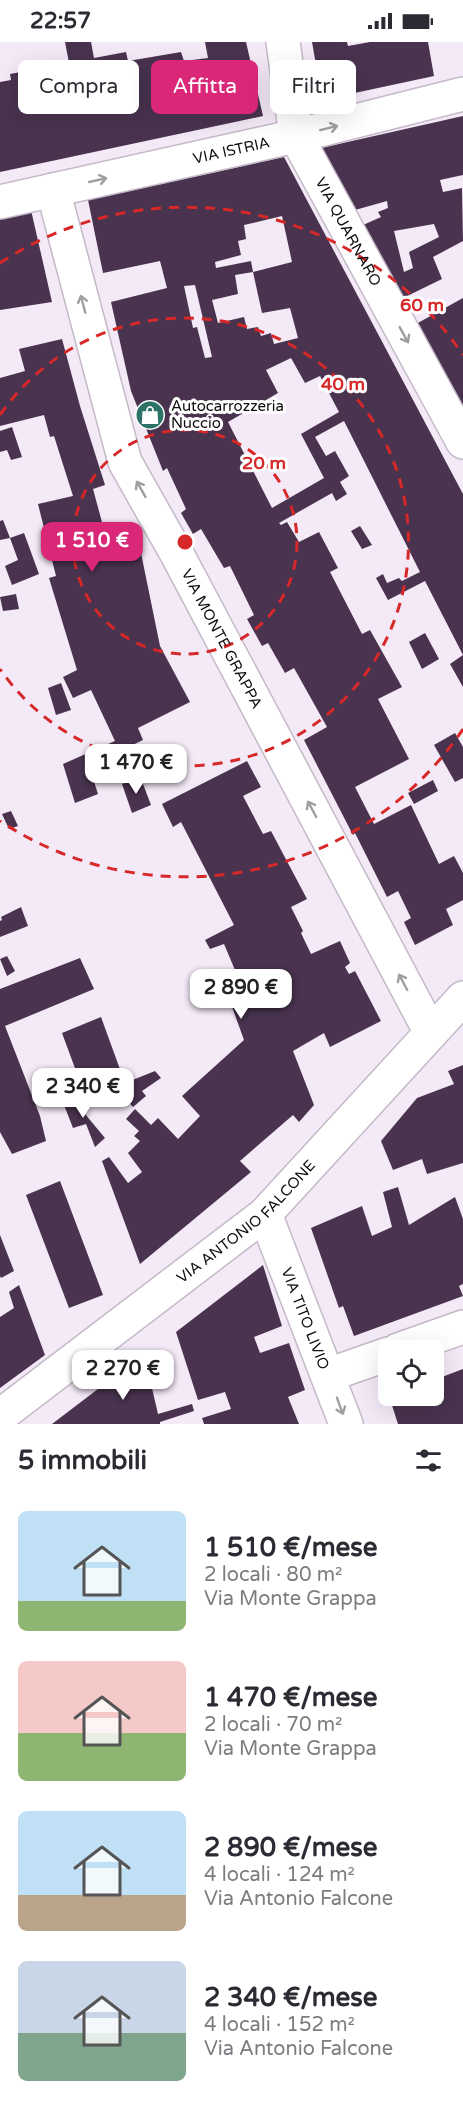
<!DOCTYPE html>
<html lang="it">
<meta charset="utf-8">
<style>
body{margin:0;font-family:"Varela Round",sans-serif;background:#f2f2f3;color:#2b2b33;height:100vh;display:flex;flex-direction:column;font-size:22px;white-space:nowrap}
*{box-sizing:border-box;margin:0}
p{font-size:20px;color:#7c7c81}
.icon{flex:none;width:33px;height:33px;fill:none;stroke:currentColor;stroke-width:2;stroke-linecap:round;stroke-linejoin:round}
.map{position:relative;height:1382px;overflow:hidden}
.details{display:flex;flex-direction:column;background:#fff;flex:1}
.details>*{flex:none}
.hud{position:absolute;left:18px;top:18px;width:428px;height:54px;display:flex;gap:12px}
.controls{position:absolute;left:378px;top:1298px;display:grid;gap:12px}
.controls a{display:grid;place-items:center;width:66px;height:66px;border-radius:9px;background:#fff;box-shadow:0 6px 24px #0002;font-size:30px}
.price{position:absolute;translate:-50% -51px;padding:0 14px;border-radius:12px;background:#fff;color:#222;font-size:20px;line-height:39px;filter:drop-shadow(0 2px 3px #0008)}
.price::after{content:'';position:absolute;left:50%;top:36px;width:18px;height:14px;margin-left:-9px;background:inherit;clip-path:polygon(0 0,100% 0,50% 100%)}
.price.selected{background:#db2777;color:#fff}
ul{padding:0;list-style:none}
li{display:flex;align-items:center;gap:18px;height:150px;padding:0 18px}
li span{display:grid;place-items:center;flex:none;width:168px;height:120px;border-radius:9px;color:#555}
li>.icon{margin-inline-start:auto}
span .icon{width:72px;height:72px;fill:#fffc;stroke-width:1}
li b{font-size:26px}
h2{display:flex;justify-content:space-between;align-items:center;height:72px;padding:0 18px;font-size:26px}
.tag{padding:0 21px;border-radius:9px;background:#fff;box-shadow:0 6px 24px #0002;font-size:21px;line-height:54px}
.tag.selected{background:#db2777;color:#fff}
.status{display:flex;justify-content:space-between;align-items:center;height:42px;padding:0 30px;background:#fff;direction:ltr}
.status svg{height:16px;fill:currentColor}
.map>svg:first-child{display:block}
</style>
<div class="status"><b>22:57</b><svg viewBox="0 0 49 12"><path d="M0 12V9h3v3zM5 12V6h3v6zM10 12V3h3v9zM15 12V0h3v12zM26 1h20v11H26zM47 4h2v5h-2z"/></svg></div>
<div class="map">
<svg width="463" height="1382" viewBox="0 0 463 1382">
<rect width="100%" height="100%" fill="#f4e9f7"/>
<!-- building -->
<path fill="#49334f" fill-rule="evenodd" d="M65 0H91L94 16 126 10 128 19 181 10 184 19 208 16 205 0H246L263 74 0 130V40L11 38 10 32 69 21Z
M312 0H347L348 4 370 0H428L434 34 322 58Z
M463 74V133L440 138 443 150 462 146 463 199 433 215 442 237 401 257 363 183 381 175 378 170 388 166 387 159 355 168 321 106ZM434 182 439 195 409 210 413 226 404 230 394 189Z
M284 115 463 452V613L425 539 388 558 376 536 383 532 387 541 399 536 402 539 420 530 344 379 315 395 326 414 335 409 349 434 340 440 347 452 336 459 332 451 279 481 281 483 287 480 299 500 319 490 338 526 330 530 362 592 370 588 402 645 378 657 409 717 355 745 374 782 411 763 439 822 454 814 463 831V858L446 867 453 883 415 903 404 880 411 876 398 849 387 855 355 791 353 793 304 698 327 685 294 626 285 631 268 601 262 604 247 577 254 573 230 524 224 526 201 487 193 492 181 471 186 467 167 426 163 429 131 349 111 260 167 246 160 219 103 231 88 158ZM282 174 292 220 253 230 251 219 216 226 215 220 241 213 238 199 246 197 244 183ZM253 230 262 271 290 266 298 296 274 302 271 291 261 294 258 285 247 287 244 275 218 281 212 258 238 252 235 233ZM195 243 212 315 205 316 197 285 193 286 184 244ZM291 316 305 341 320 334 339 370 301 392 324 436 272 466 228 380 278 351 266 328Z
M31 168 52 260 0 268V175Z
M463 256V368L416 282Z
M62 297 80 364 105 443 93 447 112 517 141 511 160 604 190 660 138 686 143 698 89 724 98 752 75 761 63 722 115 699 91 648 73 656 63 635 77 628 49 536 56 534 38 462 73 454 54 394 50 395 44 373 0 384V336L25 329 19 307Z
M12 385 22 415 11 418 7 408 0 410V389Z
M3 478 10 496 0 498V479Z
M360 484 372 503 362 507 351 489Z
M24 491 39 532 12 543 5 524 18 518 10 496Z
M16 552 19 567 3 569 0 555Z
M425 591 439 617 422 627 409 600Z
M463 613V645L450 622Z
M61 641 71 668 56 673 48 646Z
M455 691 463 705V736L455 740 434 703Z
M247 719 261 745 243 754 263 792 271 789 307 857 291 865 303 889 301 891 311 912 340 899 350 921 345 925 349 932 355 929 381 979 330 1005 324 991 293 1009 314 1063 299 1080 293 1073 240 1119 251 1130 140 1222 102 1119 109 1115 128 1141 142 1130 128 1111 140 1099 134 1094 139 1089 126 1077 135 1067 151 1083 158 1076 178 1097 200 1074 182 1054 244 998 231 962 246 954 224 902 210 907 205 898 234 883 181 780 173 785 162 762Z
M140 734 151 763 132 771 122 742Z
M433 738 438 749 414 762 408 751Z
M11 769 18 784 9 787 2 772Z
M21 865 28 884 0 895V879L2 878 1 875Z
M7 914 15 929 7 934 0 917Z
M80 916 94 947 5 984 40 1074 46 1099 12 1112 0 1090V947Z
M101 975 125 1041 155 1029 161 1036 142 1049 146 1054 133 1065 115 1045 86 1056 62 991Z
M463 1023V1121L427 1132 422 1117 393 1128 381 1099 417 1056 454 1042 448 1029Z
M86 1056 91 1063 85 1072 105 1096 95 1105 86 1082 73 1086 64 1063Z
M60 1139 103 1253 69 1266 26 1153Z
M398 1145 409 1183 455 1155 463 1177V1242L459 1244 463 1254 354 1294 343 1264 339 1266 311 1186 362 1164 372 1194 392 1185 383 1150Z
M0 1193 14 1229 1 1236 0 1234Z
M263 1223 282 1284 254 1295 260 1311 289 1301 305 1348 288 1355 299 1382H204L202 1376 231 1367 225 1350 198 1358 176 1290Z
M19 1243 45 1313 0 1346V1275L14 1266 9 1250Z
M144 1312 158 1372 192 1362 194 1369 160 1380V1382H52Z
M463 1327V1382H398L389 1354 434 1353V1338Z"/>
<g fill="none" stroke-linecap="round" stroke-linejoin="round">
<!-- street casing -->
<g stroke="#c4b9c7" stroke-width="36">
<g id="street">
<path id="s1" d="M283 0 296 94 463 400"/>
<path id="s2" d="M53 148 125 420 178 514 431 991"/>
<path id="s3" d="M0 160 296 94 463 52"/>
<path id="s4" d="M265 1172 346 1382"/>
<path d="M398 1308 463 1285"/>
<path d="M328 1333 388 1312"/>
<path id="s5" d="M0 1374 265 1172 463 956"/>
</g>
</g>
<!-- street -->
<use href="#street" stroke="#fff" stroke-width="33"/>
</g>
<!-- one-way arrows -->
<defs><path id="oneway-shaft" d="M-6 0H5M1.5-3L5.5 0L1.5 3" fill="none" stroke-width="1.6" stroke-linecap="round" stroke-linejoin="round" transform="scale(1.5)"/></defs>
<g stroke="#9f9ea0">
<use href="#oneway-shaft" transform="translate(329 86) rotate(-14)"/>
<use href="#oneway-shaft" transform="translate(98 138) rotate(-13)"/>
<use href="#oneway-shaft" transform="translate(83 262) rotate(-105)"/>
<use href="#oneway-shaft" transform="translate(404 293) rotate(61)"/>
<use href="#oneway-shaft" transform="translate(141 447) rotate(-119)"/>
<use href="#oneway-shaft" transform="translate(312 767) rotate(-118)"/>
<use href="#oneway-shaft" transform="translate(403 940) rotate(-118)"/>
<use href="#oneway-shaft" transform="translate(340 1364) rotate(70)"/>
</g>
<!-- distance rings -->
<g fill="none" stroke="#d62828" stroke-width="3" stroke-dasharray="10 8">
<circle cx="185" cy="500" r="112"/>
<path d="M0 373A224 224 0 1 1 0 627"/>
<path d="M463 687A335 335 0 0 1 0 779M0 221A335 335 0 0 1 463 313"/>
</g>
<!-- icons -->
<defs>
<g id="shop-disc" transform="scale(1.5)"><circle r="9.5" fill="#2c7267" stroke="#fff"/><path d="M-5-2.5h2.3a2.7 3.5 0 0 1 5.4 0H5L5.5 6h-11ZM-1.5-2.5h3a1.5 2.3 0 0 0-3 0Z" fill="#fff"/></g>
</defs>
<g fill-rule="evenodd">
<use href="#shop-disc" x="150" y="373"/>
</g>
<g text-anchor="middle" stroke-width="6" stroke-linejoin="round" paint-order="stroke">
<!-- street labels -->
<g font-size="15" fill="#100d11" stroke="#fff">
<text dy="5" stroke="none"><textPath href="#s3" startOffset="237">VIA ISTRIA</textPath></text>
<text dy="5" stroke="none"><textPath href="#s1" startOffset="204">VIA QUARNARO</textPath></text>
<text dy="5" stroke="none"><textPath href="#s2" startOffset="483">VIA MONTE GRAPPA</textPath></text>
<text dy="5" stroke="none"><textPath href="#s5" startOffset="314">VIA ANTONIO FALCONE</textPath></text>
<text dy="5" stroke="none"><textPath href="#s4" startOffset="112">VIA TITO LIVIO</textPath></text>
</g>
<!-- poi labels -->
<g font-size="15" fill="#100d11" stroke="#fff" text-anchor="start">
<text x="171" y="369">Autocarrozzeria<tspan x="171" dy="17">Nuccio</tspan></text>
</g>
</g>
<circle cx="185" cy="500" r="9" fill="#d62828" stroke="#fff" stroke-width="3"/>
<g font-size="18" text-anchor="middle" font-weight="bold" fill="#d62828" stroke="#fff" stroke-width="6" stroke-linejoin="round" paint-order="stroke">
<text x="422" y="269">60 m</text>
<text x="343" y="348">40 m</text>
<text x="264" y="427">20 m</text>
</g>
</svg>
<div class="controls">
<a><svg class="icon" aria-label="locate" viewBox="0 0 24 24"><circle cx="12" cy="12" r="6"/><path d="M12 2v4M12 18v4M2 12h4M18 12h4"/></svg></a>
</div>
<b class="price selected" style="left:92px;top:531px">1 510 €</b>
<b class="price" style="left:136px;top:753px">1 470 €</b>
<b class="price" style="left:241px;top:978px">2 890 €</b>
<b class="price" style="left:83px;top:1077px">2 340 €</b>
<b class="price" style="left:123px;top:1359px">2 270 €</b>
<div class="hud">
<a class="tag">Compra</a>
<a class="tag selected">Affitta</a>
<a class="tag">Filtri</a>
</div>
</div>
<section class="details">
<h2>5 immobili<svg class="icon" aria-label="filters" viewBox="0 0 24 24"><path d="M4 7h16M4 17h16"/><circle cx="9" cy="7" r="2"/><circle cx="15" cy="17" r="2"/></svg></h2>
<ul>
<li><span style="background:linear-gradient(#bfe0f5 75%,#8fb573 0)"><svg class="icon" aria-label="home" viewBox="0 0 24 24"><path d="M3 11l9-7 9 7M6 9v11h12V9"/></svg></span><div><b>1 510 €/mese</b><p>2 locali · 80 m²</p><p>Via Monte Grappa</p></div></li>
<li><span style="background:linear-gradient(#f6c9c9 60%,#8fb573 0)"><svg class="icon" aria-label="home" viewBox="0 0 24 24"><path d="M3 11l9-7 9 7M6 9v11h12V9"/></svg></span><div><b>1 470 €/mese</b><p>2 locali · 70 m²</p><p>Via Monte Grappa</p></div></li>
<li><span style="background:linear-gradient(#bfe0f5 70%,#b9a48a 0)"><svg class="icon" aria-label="home" viewBox="0 0 24 24"><path d="M3 11l9-7 9 7M6 9v11h12V9"/></svg></span><div><b>2 890 €/mese</b><p>4 locali · 124 m²</p><p>Via Antonio Falcone</p></div></li>
<li><span style="background:linear-gradient(#c9d6e8 60%,#7fa58c 0)"><svg class="icon" aria-label="home" viewBox="0 0 24 24"><path d="M3 11l9-7 9 7M6 9v11h12V9"/></svg></span><div><b>2 340 €/mese</b><p>4 locali · 152 m²</p><p>Via Antonio Falcone</p></div></li>
</ul>
</section>
